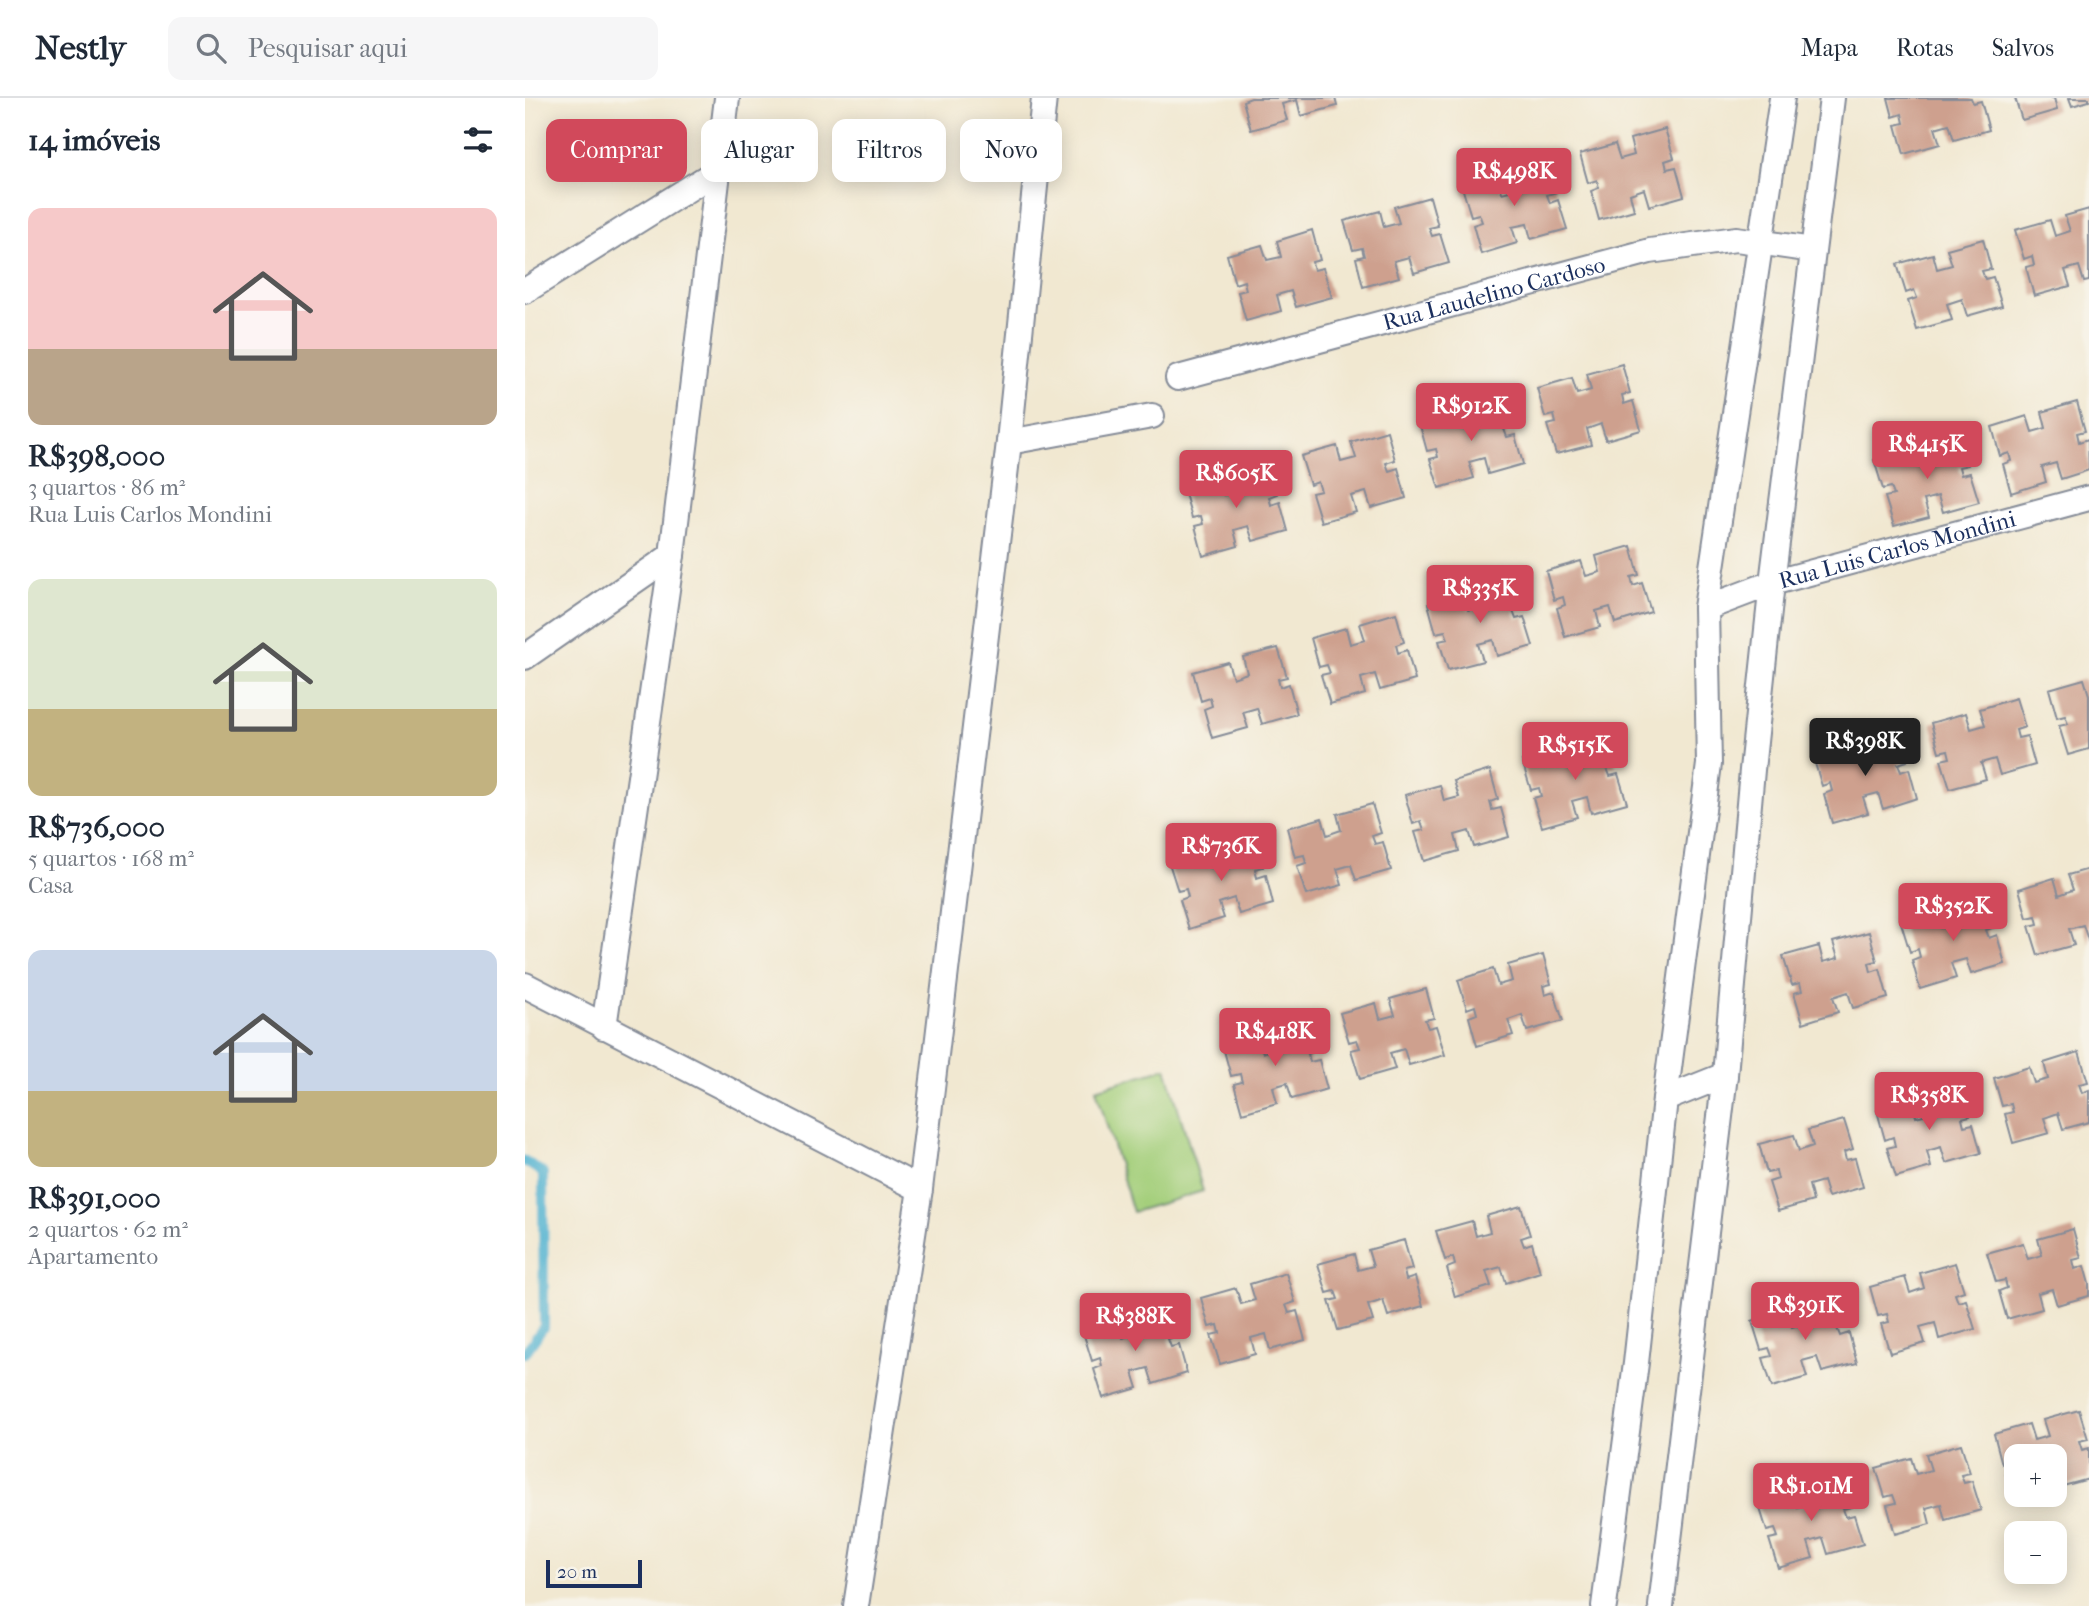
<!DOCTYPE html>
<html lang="pt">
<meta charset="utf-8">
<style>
body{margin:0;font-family:"IM FELL French Canon",serif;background:#f6f6f7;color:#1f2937;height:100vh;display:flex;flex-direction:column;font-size:26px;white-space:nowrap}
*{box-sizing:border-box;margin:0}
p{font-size:23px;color:#747a83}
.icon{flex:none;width:38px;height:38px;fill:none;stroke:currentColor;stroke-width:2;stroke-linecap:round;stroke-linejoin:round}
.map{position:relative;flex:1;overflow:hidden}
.sheet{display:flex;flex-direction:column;background:#fff;width:525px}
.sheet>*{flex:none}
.hud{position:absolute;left:21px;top:21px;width:665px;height:63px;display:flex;gap:14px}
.tools{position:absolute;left:1479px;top:1346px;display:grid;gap:14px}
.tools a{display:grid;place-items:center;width:63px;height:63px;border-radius:14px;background:#fff;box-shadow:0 4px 18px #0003;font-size:35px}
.scale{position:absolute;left:21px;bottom:18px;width:96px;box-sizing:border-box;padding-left:7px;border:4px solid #1b2f5e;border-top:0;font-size:19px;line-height:24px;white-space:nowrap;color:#1b2f5e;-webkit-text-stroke:5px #f7f3e8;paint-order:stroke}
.price{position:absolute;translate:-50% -60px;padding:0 16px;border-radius:7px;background:#d1495b;color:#fff;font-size:23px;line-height:46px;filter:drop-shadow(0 2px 4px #0008)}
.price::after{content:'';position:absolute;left:50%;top:42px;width:21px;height:16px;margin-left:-10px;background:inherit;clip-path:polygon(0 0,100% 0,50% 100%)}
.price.active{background:#222;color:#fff}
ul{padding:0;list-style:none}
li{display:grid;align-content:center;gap:14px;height:371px;padding:0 28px}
li span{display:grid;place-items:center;height:217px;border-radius:14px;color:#555}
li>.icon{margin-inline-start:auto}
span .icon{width:126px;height:126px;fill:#fffc;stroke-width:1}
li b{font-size:30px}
h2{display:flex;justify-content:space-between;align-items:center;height:84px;padding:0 28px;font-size:30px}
.tag{padding:0 24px;border-radius:14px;background:#fff;box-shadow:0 4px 18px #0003;font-size:24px;line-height:63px}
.tag.active{background:#d1495b;color:#fff}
header{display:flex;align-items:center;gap:42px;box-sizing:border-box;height:98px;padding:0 35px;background:#fff;border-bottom:2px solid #e0e1e3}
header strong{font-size:33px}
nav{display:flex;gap:38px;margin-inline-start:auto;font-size:24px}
.search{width:490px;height:63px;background:#f6f6f7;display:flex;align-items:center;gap:18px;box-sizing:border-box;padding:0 24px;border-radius:14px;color:#747a83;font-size:26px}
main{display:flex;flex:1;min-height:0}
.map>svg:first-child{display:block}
</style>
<header>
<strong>Nestly</strong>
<div class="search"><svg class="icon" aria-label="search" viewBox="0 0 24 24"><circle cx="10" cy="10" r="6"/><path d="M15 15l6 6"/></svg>Pesquisar aqui</div>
<nav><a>Mapa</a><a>Rotas</a><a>Salvos</a></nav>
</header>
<main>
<section class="sheet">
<h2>14 imóveis<svg class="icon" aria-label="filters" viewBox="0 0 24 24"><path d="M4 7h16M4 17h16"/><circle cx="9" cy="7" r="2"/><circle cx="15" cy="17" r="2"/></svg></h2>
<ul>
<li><span style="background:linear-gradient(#f6c9c9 65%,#b9a48a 0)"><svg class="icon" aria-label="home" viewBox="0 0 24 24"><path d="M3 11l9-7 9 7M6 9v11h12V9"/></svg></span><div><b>R$398,000</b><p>3 quartos · 86 m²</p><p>Rua Luis Carlos Mondini</p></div></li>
<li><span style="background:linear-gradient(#dfe7d0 60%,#c2b280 0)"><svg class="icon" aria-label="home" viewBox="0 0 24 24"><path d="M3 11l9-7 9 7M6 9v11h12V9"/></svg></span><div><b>R$736,000</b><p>5 quartos · 168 m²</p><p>Casa</p></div></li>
<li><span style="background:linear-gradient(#c9d6e8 65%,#c2b280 0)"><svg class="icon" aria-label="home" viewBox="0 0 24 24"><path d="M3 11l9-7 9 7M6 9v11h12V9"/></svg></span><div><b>R$391,000</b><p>2 quartos · 62 m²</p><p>Apartamento</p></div></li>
</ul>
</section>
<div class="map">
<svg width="1564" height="1508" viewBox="0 0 1564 1508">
<rect width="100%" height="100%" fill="#f7f3e8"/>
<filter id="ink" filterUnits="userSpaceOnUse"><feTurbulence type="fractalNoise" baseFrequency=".0143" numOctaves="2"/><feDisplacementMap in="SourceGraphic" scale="14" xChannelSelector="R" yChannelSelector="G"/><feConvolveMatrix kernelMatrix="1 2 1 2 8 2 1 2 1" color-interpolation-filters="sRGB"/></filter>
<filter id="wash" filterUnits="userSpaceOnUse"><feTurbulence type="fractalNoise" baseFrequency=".00686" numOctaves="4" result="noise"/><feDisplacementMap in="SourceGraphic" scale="28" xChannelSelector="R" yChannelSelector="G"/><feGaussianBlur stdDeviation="1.57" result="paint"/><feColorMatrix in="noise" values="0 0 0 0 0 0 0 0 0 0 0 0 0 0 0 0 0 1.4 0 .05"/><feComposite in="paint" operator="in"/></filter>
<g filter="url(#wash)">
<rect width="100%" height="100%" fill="#f1e8d1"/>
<!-- green -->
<path fill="#a4cf7b" stroke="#607f6c" stroke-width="2" d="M641 970 678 1093 608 1114 571 991Z"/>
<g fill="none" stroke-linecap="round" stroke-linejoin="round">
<!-- stream -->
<path stroke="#52b3d1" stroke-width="10" d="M0 1063 18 1075 19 1228 0 1255"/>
</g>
<g id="blocks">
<!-- building -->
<path fill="#cea08e" d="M726 0H810L812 8 776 18 772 2 757 6 762 22 726 32 718 3Z
M1363 0H1446L1448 5 1456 3 1464 32 1429 42 1424 26 1410 30 1415 46 1379 56 1371 27 1379 25 1377 16 1368 19Z
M1490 0H1529L1532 12 1497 22Z
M1544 0H1564V3L1547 8Z
M1140 31 1149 60 1140 63 1142 71 1151 69 1159 98 1124 108 1119 91 1105 96 1109 112 1074 122 1066 93 1074 90 1072 82 1063 85 1055 56 1090 46 1095 61 1109 57 1105 41Z
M1022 65 1031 94 1022 97 1025 105 1033 102 1042 131 1006 141 1002 126 987 129 992 145 956 156 948 127 957 124 954 116 946 118 937 89 973 79 977 95 992 91 987 75Z
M905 99 913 128 904 130 907 138 915 136 924 165 889 175 884 159 869 163 874 179 838 189 831 160 839 158 837 150 828 152 819 123 855 113 859 129 874 125 869 109Z
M1564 111V183L1559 184 1554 168 1540 172 1545 188 1509 198 1501 169 1509 167 1507 158 1499 161 1490 132 1525 122 1530 138 1545 133 1540 118Z
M787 132 795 162 787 164 789 172 798 170 807 199 771 209 766 193 752 197 756 213 721 223 713 194 721 192 719 183 710 186 702 157 737 147 742 162 756 159 752 143Z
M1458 141 1466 171 1457 173 1460 181 1468 179 1477 208 1442 218 1437 201 1422 206 1427 222 1392 232 1383 203 1392 200 1389 192 1381 195 1372 166 1408 156 1412 171 1427 167 1422 151Z
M1097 266 1105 295 1097 297 1099 306 1108 303 1116 332 1081 342 1076 326 1062 331 1066 347 1031 356 1022 327 1031 325 1029 317 1020 319 1012 290 1047 280 1052 296 1066 292 1062 276Z
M979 300 988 328 979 331 982 339 990 337 998 366 963 376 959 360 944 364 949 380 914 390 905 361 913 359 911 351 902 353 894 324 929 314 934 330 948 326 944 310Z
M1552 304 1560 333 1552 335 1554 344 1563 341 1564 372 1536 381 1531 365 1517 369 1521 384 1486 395 1478 366 1486 363 1484 355 1475 358 1467 329 1502 318 1507 334 1521 330 1517 314Z
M862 333 870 362 861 365 864 373 873 370 881 400 846 410 841 394 826 398 831 414 796 424 787 395 796 393 793 384 785 387 776 358 812 348 816 364 831 360 826 344Z
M1435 338 1443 367 1434 369 1436 377 1445 375 1454 404 1418 414 1413 398 1399 402 1404 419 1369 428 1360 399 1369 397 1366 389 1358 391 1349 362 1384 352 1389 368 1404 364 1399 348Z
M744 367 752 396 744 399 746 407 755 404 763 433 728 443 723 428 709 432 713 448 678 458 670 428 678 426 676 418 667 420 659 392 694 381 699 397 713 393 709 377Z
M1106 448 1114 477 1106 479 1108 488 1117 485 1126 514 1090 525 1085 509 1071 513 1075 529 1040 539 1032 510 1040 507 1038 499 1029 502 1021 473 1056 463 1061 478 1075 474 1071 458Z
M988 482 997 511 988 513 991 521 999 519 1008 548 972 558 968 542 953 546 958 563 923 572 914 543 923 541 920 533 911 535 903 506 938 496 943 512 958 508 953 492Z
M871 515 879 544 871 547 873 555 882 552 890 582 855 592 850 576 836 580 840 596 805 606 796 577 805 575 802 567 794 569 786 540 821 530 825 546 840 542 835 526Z
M753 550 762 579 753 581 755 589 764 586 772 616 737 626 732 610 718 614 723 630 687 640 679 611 687 608 685 600 676 603 668 574 703 564 708 580 722 575 718 559Z
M1559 581 1564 597V651L1543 657 1534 628 1543 626 1540 618 1532 620 1524 591Z
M1491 600 1500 629 1491 632 1493 640 1502 638 1510 667 1475 677 1470 661 1456 665 1461 681 1425 691 1416 662 1425 660 1423 652 1414 654 1406 625 1441 615 1446 631 1460 627 1455 611Z
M1373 634 1382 663 1373 666 1376 674 1384 671 1392 700 1358 711 1353 695 1338 699 1343 715 1307 725 1299 696 1307 693 1305 685 1297 688 1288 659 1323 648 1328 665 1342 660 1338 644Z
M1083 639 1091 668 1082 670 1085 678 1093 676 1102 705 1066 715 1062 699 1047 703 1052 719 1017 729 1008 700 1016 698 1014 690 1006 692 997 663 1032 653 1037 669 1052 665 1047 649Z
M965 672 973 701 965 704 967 712 976 710 984 739 949 749 944 733 930 737 934 753 899 763 890 734 899 732 896 723 888 726 880 697 915 687 919 703 934 699 929 683Z
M847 706 856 735 847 738 850 746 858 744 866 772 831 782 826 767 812 771 817 787 781 797 772 768 781 765 779 757 770 759 762 730 797 720 802 737 816 732 812 716Z
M729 740 738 769 730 771 732 780 741 777 748 806 714 816 709 800 694 805 699 820 664 831 655 802 663 799 661 791 653 793 644 765 680 754 684 770 698 766 694 750Z
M1564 771V845L1558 827 1544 831 1549 847 1513 857 1504 828 1513 826 1511 818 1502 820 1494 791 1529 780 1534 797 1548 792 1543 777Z
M1461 800 1470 829 1461 832 1464 840 1472 837 1480 866 1446 876 1441 861 1426 865 1431 880 1395 891 1387 862 1395 859 1393 851 1385 854 1376 825 1412 814 1416 830 1430 826 1426 810Z
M1344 834 1352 863 1344 865 1346 874 1355 871 1363 900 1328 910 1323 894 1308 899 1313 914 1278 925 1269 895 1277 893 1275 885 1267 887 1258 858 1294 848 1298 864 1313 860 1308 844Z
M1018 857 1026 886 1018 888 1020 897 1029 894 1038 923 1002 933 997 917 983 922 988 937 952 948 944 919 952 916 950 908 942 911 933 882 968 871 973 887 987 883 983 867Z
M901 891 909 920 900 922 903 930 911 928 920 957 884 967 879 951 865 955 870 971 835 981 826 952 835 950 832 942 824 944 815 915 851 905 855 921 870 917 865 901Z
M783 924 791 953 783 956 785 964 794 962 802 991 767 1001 762 985 748 989 752 1005 717 1015 709 986 717 984 715 976 706 978 698 949 733 939 738 955 752 950 748 935Z
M1554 954 1563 984 1554 986 1557 995 1564 992V1024L1538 1031 1533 1015 1519 1020 1524 1035 1488 1045 1480 1016 1488 1014 1486 1006 1477 1008 1469 980 1504 969 1509 985 1523 981 1519 965Z
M1437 989 1445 1018 1437 1020 1439 1028 1448 1026 1456 1055 1421 1065 1416 1049 1402 1053 1406 1069 1371 1079 1362 1050 1370 1048 1368 1039 1360 1042 1352 1013 1387 1003 1391 1019 1406 1015 1401 999Z
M1319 1022 1328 1051 1319 1054 1321 1062 1330 1060 1338 1089 1303 1099 1298 1083 1284 1087 1288 1103 1253 1113 1244 1084 1253 1081 1251 1073 1242 1075 1234 1046 1269 1037 1274 1053 1288 1048 1283 1032Z
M996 1108 1005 1137 996 1140 999 1148 1007 1145 1015 1174 981 1185 976 1169 961 1173 966 1188 930 1199 922 1170 930 1167 928 1159 920 1162 911 1133 947 1123 951 1138 965 1134 961 1118Z
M1548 1131 1556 1160 1548 1162 1550 1171 1559 1168 1564 1186V1198L1532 1207 1527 1191 1513 1195 1517 1211 1482 1221 1474 1193 1482 1190 1480 1182 1471 1184 1462 1155 1498 1145 1503 1161 1517 1157 1513 1141Z
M879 1142 887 1171 879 1173 881 1182 890 1179 898 1208 863 1218 858 1202 843 1207 848 1223 813 1232 804 1203 813 1201 810 1193 802 1195 793 1166 829 1156 833 1172 848 1168 843 1152Z
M1430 1165 1439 1193 1430 1196 1433 1204 1441 1202 1450 1231 1414 1241 1410 1225 1395 1229 1400 1245 1365 1255 1356 1226 1364 1224 1362 1216 1353 1218 1345 1189 1380 1179 1385 1195 1399 1190 1395 1175Z
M761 1175 770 1204 761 1207 764 1215 772 1213 780 1242 745 1252 741 1236 726 1240 730 1256 695 1266 686 1237 695 1235 693 1227 684 1229 676 1200 711 1190 716 1206 730 1202 725 1186Z
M1313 1198 1321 1227 1312 1230 1315 1238 1324 1235 1332 1265 1297 1274 1292 1259 1277 1263 1282 1279 1247 1289 1238 1260 1247 1258 1244 1250 1236 1252 1227 1223 1263 1212 1267 1229 1282 1224 1277 1209Z
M643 1209 652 1238 643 1241 646 1249 654 1247 662 1275 628 1286 623 1270 608 1274 613 1290 578 1300 569 1271 577 1268 575 1260 567 1263 558 1234 593 1224 598 1240 612 1235 608 1220Z
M1554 1312 1563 1341 1554 1343 1557 1352 1564 1350V1381L1538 1388 1534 1373 1530 1374V1358H1491V1396L1507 1397 1488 1403 1480 1374 1488 1371 1486 1363 1477 1366 1469 1336 1504 1326 1509 1342 1523 1338 1518 1322Z
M1436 1346 1445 1375 1436 1377 1439 1385 1447 1383 1456 1412 1420 1422 1416 1406 1401 1410 1405 1426 1370 1436 1362 1407 1371 1405 1368 1397 1360 1399 1351 1370 1386 1360 1391 1376 1406 1372 1401 1356Z
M1319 1380 1327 1409 1318 1411 1321 1419 1329 1417 1338 1446 1303 1456 1298 1440 1283 1444 1288 1460 1253 1470 1244 1441 1253 1439 1250 1431 1242 1433 1233 1404 1269 1394 1273 1410 1288 1405 1283 1390Z"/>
</g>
</g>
<g filter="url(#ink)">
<use href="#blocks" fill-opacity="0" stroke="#868c98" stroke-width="2"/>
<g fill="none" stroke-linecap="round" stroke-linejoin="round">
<!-- minor casing -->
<g stroke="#868c98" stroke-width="28">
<g id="minor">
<path d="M0 193 192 73"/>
<path id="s1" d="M653 280 1125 153 1211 141 1288 152"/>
<path d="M484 344 627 318"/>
<path id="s2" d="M1181 510 1247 485 1564 400"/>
<path d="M0 559 147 457"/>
<path d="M0 887 395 1091"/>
<path d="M79 929 147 457 202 0"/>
<path d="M1140 1001 1200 977"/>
<path d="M331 1508 395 1091 484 344 519 0"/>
<path d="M1079 1508 1111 1265 1140 1001 1184 666 1181 510 1257 0"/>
<path d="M1136 1508 1200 977 1227 672 1247 485 1307 0"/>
</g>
</g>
<!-- minor -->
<use href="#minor" stroke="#fff" stroke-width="24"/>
</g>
</g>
<g text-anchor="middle" stroke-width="5" stroke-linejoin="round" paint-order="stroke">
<!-- street labels -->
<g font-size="23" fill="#1b2f5e" stroke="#f7f3e8">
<text dy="8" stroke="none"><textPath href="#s1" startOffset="327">Rua Laudelino Cardoso</textPath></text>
<text dy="8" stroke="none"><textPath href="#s2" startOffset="200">Rua Luis Carlos Mondini</textPath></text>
</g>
</g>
</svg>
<div class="tools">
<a>+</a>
<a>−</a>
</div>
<div class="scale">20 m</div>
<b class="price" style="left:989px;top:110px">R$498K</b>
<b class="price" style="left:946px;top:345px">R$912K</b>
<b class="price" style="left:1402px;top:383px">R$415K</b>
<b class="price" style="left:711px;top:412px">R$605K</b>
<b class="price" style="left:955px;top:527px">R$335K</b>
<b class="price active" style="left:1340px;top:680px">R$398K</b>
<b class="price" style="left:1050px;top:684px">R$515K</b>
<b class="price" style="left:696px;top:785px">R$736K</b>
<b class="price" style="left:1428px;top:845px">R$352K</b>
<b class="price" style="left:750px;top:970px">R$418K</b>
<b class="price" style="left:1404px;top:1034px">R$358K</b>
<b class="price" style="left:1280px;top:1244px">R$391K</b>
<b class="price" style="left:610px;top:1255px">R$388K</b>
<b class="price" style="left:1286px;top:1425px">R$1.01M</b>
<div class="hud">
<a class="tag active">Comprar</a>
<a class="tag">Alugar</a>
<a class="tag">Filtros</a>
<a class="tag">Novo</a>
</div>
</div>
</main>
